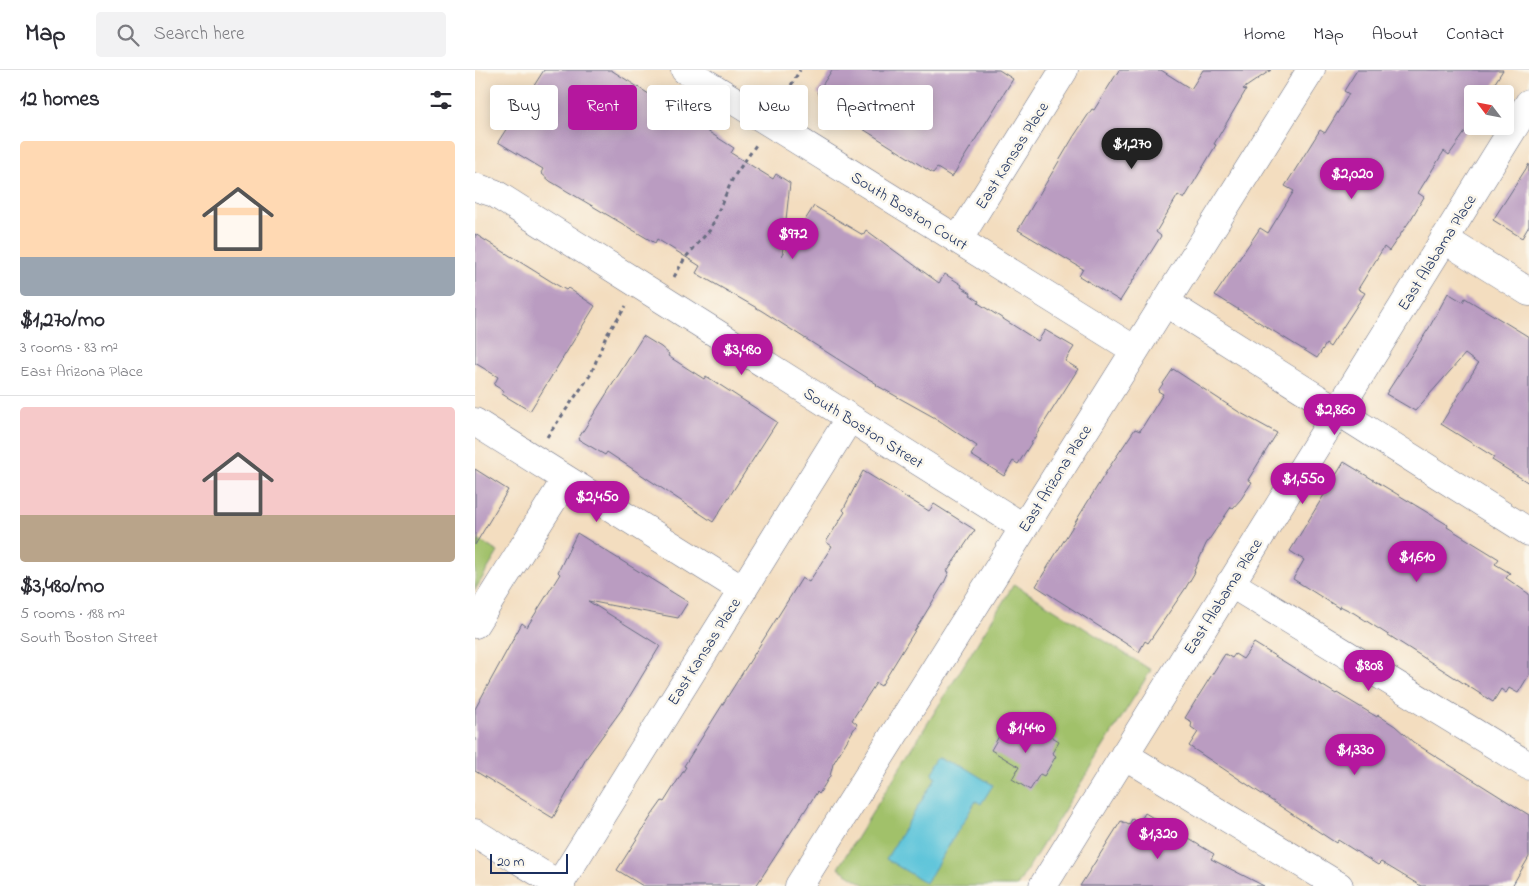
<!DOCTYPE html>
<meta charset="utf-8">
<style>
body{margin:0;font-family:"Indie Flower",sans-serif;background:#f2f2f3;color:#2b2b33;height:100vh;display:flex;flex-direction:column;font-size:19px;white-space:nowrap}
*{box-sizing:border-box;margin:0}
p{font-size:16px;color:#7c7c81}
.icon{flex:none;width:28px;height:28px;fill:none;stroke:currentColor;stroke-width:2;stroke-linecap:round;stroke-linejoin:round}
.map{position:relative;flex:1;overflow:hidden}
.details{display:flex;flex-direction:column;background:#fff;width:475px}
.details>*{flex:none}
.top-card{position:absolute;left:15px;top:15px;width:475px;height:45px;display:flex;gap:10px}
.needle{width:32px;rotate:302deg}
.buttons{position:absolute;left:989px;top:15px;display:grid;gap:10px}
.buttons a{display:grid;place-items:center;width:50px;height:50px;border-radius:5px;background:#fff;box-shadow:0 2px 12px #0003;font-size:25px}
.scale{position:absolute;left:15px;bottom:12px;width:78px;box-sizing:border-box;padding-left:5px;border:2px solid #1b2f5e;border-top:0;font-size:14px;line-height:18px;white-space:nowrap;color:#1b2f5e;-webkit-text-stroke:4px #fbf7ec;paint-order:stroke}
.price{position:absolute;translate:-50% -42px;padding:0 11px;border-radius:18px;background:#b5179e;color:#fff;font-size:16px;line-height:32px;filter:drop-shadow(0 1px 2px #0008)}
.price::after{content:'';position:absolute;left:50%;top:30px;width:15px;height:11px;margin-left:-8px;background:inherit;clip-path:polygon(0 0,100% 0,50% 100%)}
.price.selected{background:#222;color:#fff}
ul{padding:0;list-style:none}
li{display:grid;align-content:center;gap:10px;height:265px;padding:0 20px}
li+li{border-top:1px solid #e1e1e2}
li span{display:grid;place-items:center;height:155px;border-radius:5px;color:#555}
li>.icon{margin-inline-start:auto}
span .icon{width:90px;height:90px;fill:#fffc;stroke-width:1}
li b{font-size:21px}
h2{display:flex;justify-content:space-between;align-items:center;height:60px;padding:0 20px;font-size:21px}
.chip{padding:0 18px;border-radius:5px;background:#fff;box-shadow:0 2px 12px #0003;font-size:18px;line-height:45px}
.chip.selected{background:#b5179e;color:#fff}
header{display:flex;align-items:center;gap:30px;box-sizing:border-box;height:70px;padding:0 25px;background:#fff;border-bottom:1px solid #e1e1e2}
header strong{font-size:24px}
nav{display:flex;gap:28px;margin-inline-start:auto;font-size:18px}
.search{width:350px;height:45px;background:#f2f2f3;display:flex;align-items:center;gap:12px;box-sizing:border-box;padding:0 18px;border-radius:5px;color:#7c7c81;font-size:19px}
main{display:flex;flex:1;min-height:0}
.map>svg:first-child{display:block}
</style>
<header>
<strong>Map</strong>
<div class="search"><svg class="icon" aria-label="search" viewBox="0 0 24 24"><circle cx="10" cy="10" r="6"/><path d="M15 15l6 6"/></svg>Search here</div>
<nav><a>Home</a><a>Map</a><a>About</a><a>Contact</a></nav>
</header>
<main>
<section class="details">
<h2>12 homes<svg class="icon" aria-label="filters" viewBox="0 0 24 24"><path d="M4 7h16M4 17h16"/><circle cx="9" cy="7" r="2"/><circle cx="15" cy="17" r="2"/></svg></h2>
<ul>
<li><span style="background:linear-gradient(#ffd9b3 75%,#9aa5b1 0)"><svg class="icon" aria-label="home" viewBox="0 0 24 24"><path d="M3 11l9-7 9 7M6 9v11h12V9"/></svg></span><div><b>$1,270/mo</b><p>3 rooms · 83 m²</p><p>East Arizona Place</p></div></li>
<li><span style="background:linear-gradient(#f6c9c9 70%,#b9a48a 0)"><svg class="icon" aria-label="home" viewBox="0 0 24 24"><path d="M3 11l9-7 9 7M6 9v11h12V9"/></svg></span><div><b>$3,480/mo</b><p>5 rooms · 188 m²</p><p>South Boston Street</p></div></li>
</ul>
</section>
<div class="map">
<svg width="1054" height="816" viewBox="0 0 1054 816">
<rect width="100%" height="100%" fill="#fbf7ec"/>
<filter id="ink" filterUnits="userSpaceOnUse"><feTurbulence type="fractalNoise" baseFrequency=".02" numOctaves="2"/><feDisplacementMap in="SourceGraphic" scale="10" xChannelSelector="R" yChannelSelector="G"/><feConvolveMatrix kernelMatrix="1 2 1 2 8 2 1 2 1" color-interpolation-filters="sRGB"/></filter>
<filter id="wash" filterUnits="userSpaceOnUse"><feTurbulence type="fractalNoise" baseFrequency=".0096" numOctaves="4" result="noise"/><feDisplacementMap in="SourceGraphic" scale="20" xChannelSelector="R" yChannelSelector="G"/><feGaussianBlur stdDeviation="1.12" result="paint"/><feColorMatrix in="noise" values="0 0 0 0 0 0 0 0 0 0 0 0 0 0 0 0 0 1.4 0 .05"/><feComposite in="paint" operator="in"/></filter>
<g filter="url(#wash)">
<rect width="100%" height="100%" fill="#f3ddbf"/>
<!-- green -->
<path fill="#a1c16a" stroke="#5e7864" d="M0 468 23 482 0 520Z
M539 514 676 600 542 816H392L363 798Z"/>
<!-- water -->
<path fill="#5ec5da" stroke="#3c7a9c" d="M469 685 518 715 506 734 501 731 451 813 411 789 461 707 457 704Z"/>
<g id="blocks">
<!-- building -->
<path fill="#ba9cc1" d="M69 0H136L259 78 256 83 298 109 301 104 315 113 307 186 339 136 388 165 391 160 464 213 470 204 487 215 486 217 496 223 495 225 504 231 503 233 563 271 570 260 599 277 590 291 603 299 543 394 538 391 529 406 496 385 502 376 462 349 401 315 402 314 287 241 221 203 225 196 182 169 180 173 75 111 66 103 68 99 23 72Z
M357 0H524L538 9 477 107 462 98 458 103 353 37 356 32 342 23Z
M644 0H686L716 19 728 0H796L768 19 771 20 739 74 741 75 709 129 703 125 681 162 686 166 645 231 604 206 608 199 543 160 599 66 617 39 619 40Z
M882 0H1028L1013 24H998V51L974 85 969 81 943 123 949 127 936 149 914 181 909 177 883 219 890 223 855 277 851 274 842 288 740 225 785 158 793 163 819 121 810 116 845 60 850 63 874 24 869 21Z
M1054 94V156L1047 168 1018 150Z
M0 164 82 215 91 220 93 218 120 236 55 341 27 324 29 321 19 315 23 307 0 293Z
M973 223 988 232 990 228 1054 267V413L1017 390 1019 387 966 354 1003 294 990 284 940 341 911 324 954 258Z
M168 266 186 277 194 284 193 286 229 309 231 306 302 352 238 452 132 382 130 385 103 369Z
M698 299 764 342 802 363 773 410 777 412 766 429 758 438 756 437 731 474 719 501 720 502 710 519 680 563 673 573 670 571 664 582 561 516 633 399 660 359 665 361 688 324 683 321Z
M869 392 973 455 972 457 1024 489 1020 494 1035 503 1031 508 1054 524V605L1043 623 1034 618 1031 623 1026 619 1018 632 879 543 865 536 864 538 818 509 829 490 815 481Z
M0 399 33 420 0 475Z
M388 401 454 441 459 434 500 460 472 501 474 502 469 513 406 616 401 613 377 650 382 654 358 694 355 706 344 724 342 722 281 816H168L142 800 177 745 187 731 189 732 211 697 209 696 327 508 334 512 357 476 351 472 370 442 368 440Z
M102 463 213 532 203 548 113 531 185 576 147 639 112 687 78 748 0 701V639L47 553 52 557 85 504 83 502Z
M779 573 861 624 862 623 902 647 903 645 920 656 938 672 1054 745V787L1037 816H946L906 792 903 795 863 770 861 773 714 676 723 662 716 657 717 652 710 648 721 630 750 584 757 588 760 584 768 589Z
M531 654 560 672 567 661 584 671 577 683 581 686 569 706 565 704 555 720 537 709 544 697 516 680Z
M670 743 739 784 736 789 789 816H605L646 751 654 755 657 749 664 753Z"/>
</g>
</g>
<g filter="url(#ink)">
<use href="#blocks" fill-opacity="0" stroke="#676c80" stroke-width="1"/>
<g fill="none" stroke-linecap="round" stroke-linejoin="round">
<!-- street casing -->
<g stroke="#676c80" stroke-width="29">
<path id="street" d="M210 0 660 280
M0 117 19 123 548 457
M969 169 1054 222
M483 170 589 0
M690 232 1054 462
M0 352 266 519
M755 513 1054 696
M0 554 91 409
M649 685 864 816
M0 763 86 816
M84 815 374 349
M324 816 836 0
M568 816 1054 33"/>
</g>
<!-- path -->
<path stroke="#676c80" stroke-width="3" stroke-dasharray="4 4" stroke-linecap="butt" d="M308 29 325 0
M199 207 210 188 235 160 258 108 281 75
M72 367 116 304 131 266 151 236"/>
<!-- street -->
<use href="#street" stroke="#fff" stroke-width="28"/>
</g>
</g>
<g text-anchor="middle" stroke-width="5" stroke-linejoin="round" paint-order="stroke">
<!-- street labels -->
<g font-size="16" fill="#1b2f5e" stroke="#fbf7ec">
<text transform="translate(536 85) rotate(-58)" y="6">East Kansas Place</text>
<text transform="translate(435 140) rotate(32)" y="6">South Boston Court</text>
<text transform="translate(961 182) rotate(-58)" y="6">East Alabama Place</text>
<text transform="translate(389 357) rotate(32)" y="6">South Boston Street</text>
<text transform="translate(579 408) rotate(-58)" y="6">East Arizona Place</text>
<text transform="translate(747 526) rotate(-58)" y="6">East Alabama Place</text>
<text transform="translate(228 581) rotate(-58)" y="6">East Kansas Place</text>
</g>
</g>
</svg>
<div class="buttons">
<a><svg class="needle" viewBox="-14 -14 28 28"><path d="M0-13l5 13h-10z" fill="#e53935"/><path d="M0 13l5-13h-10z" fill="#7c7c81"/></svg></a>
</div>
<div class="scale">20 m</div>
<b class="price selected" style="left:657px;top:100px">$1,270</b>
<b class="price" style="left:877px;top:130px">$2,020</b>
<b class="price" style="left:318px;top:190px">$972</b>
<b class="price" style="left:267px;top:306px">$3,480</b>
<b class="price" style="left:860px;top:366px">$2,860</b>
<b class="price" style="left:828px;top:435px">$1,550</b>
<b class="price" style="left:122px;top:453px">$2,450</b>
<b class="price" style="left:942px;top:513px">$1,610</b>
<b class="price" style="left:894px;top:622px">$808</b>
<b class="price" style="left:551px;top:684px">$1,440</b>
<b class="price" style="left:880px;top:706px">$1,330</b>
<b class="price" style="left:683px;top:790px">$1,320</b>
<div class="top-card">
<a class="chip">Buy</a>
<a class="chip selected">Rent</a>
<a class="chip">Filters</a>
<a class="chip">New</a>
<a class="chip">Apartment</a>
</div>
</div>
</main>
